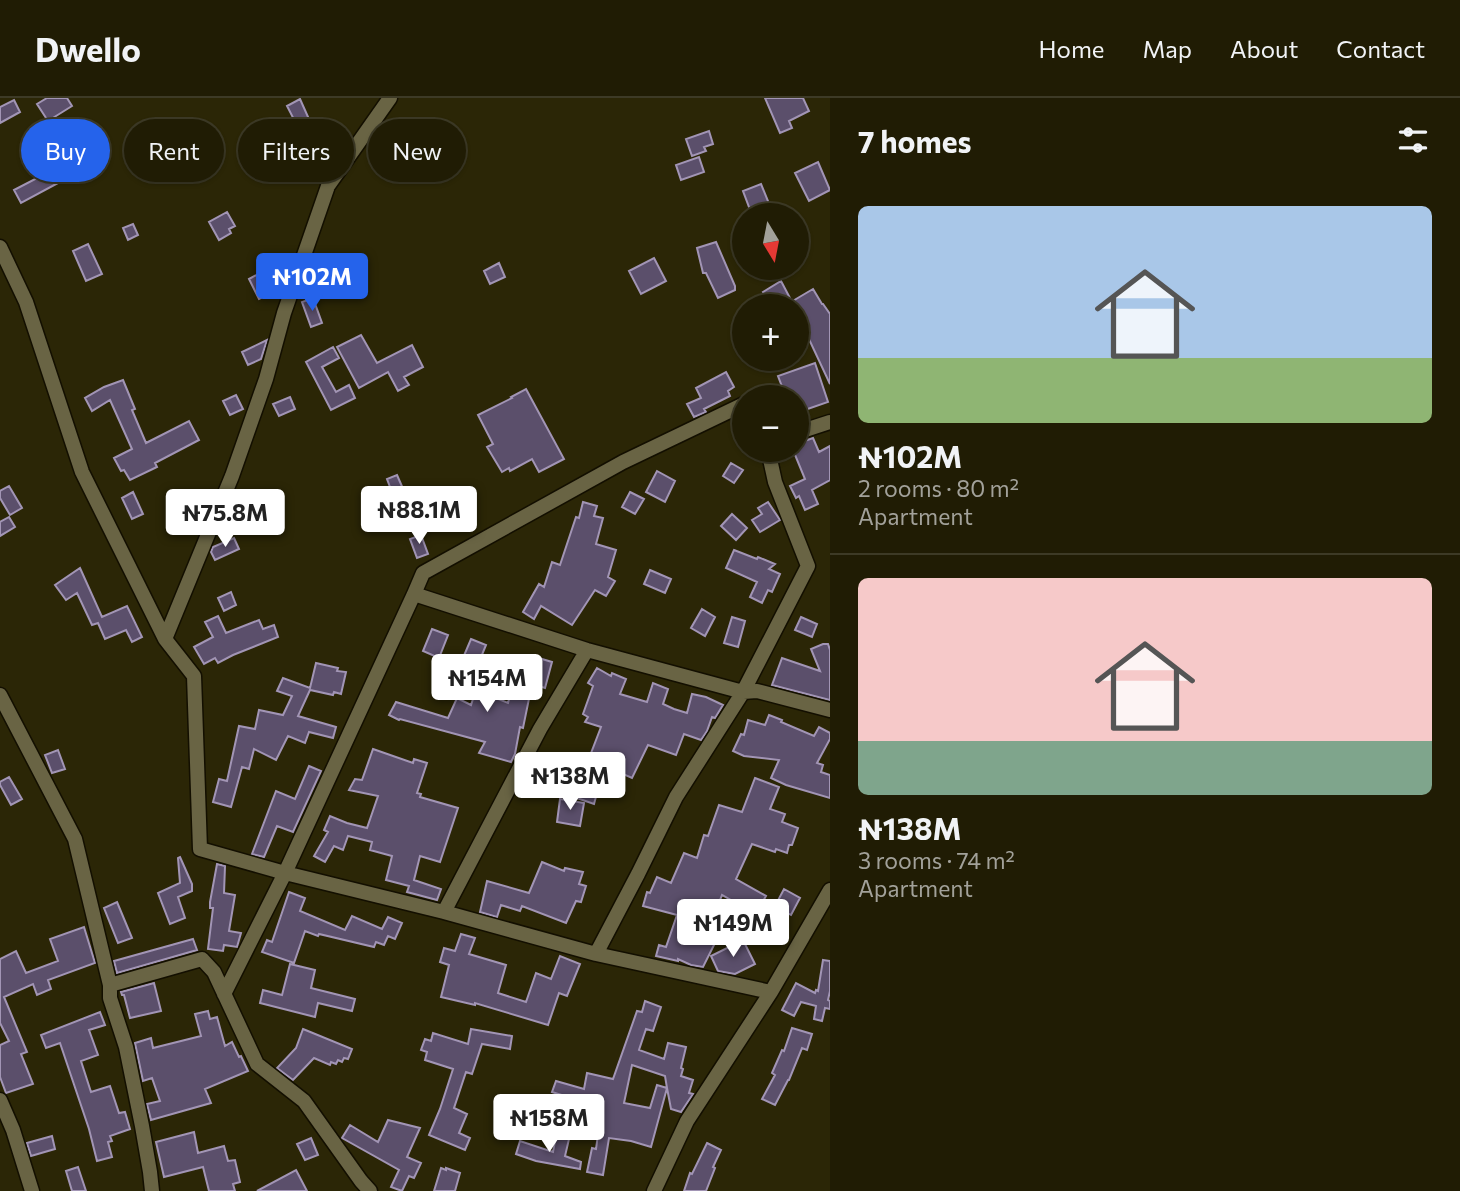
<!DOCTYPE html>
<meta charset="utf-8">
<style>
body{margin:0;font-family:Commissioner,sans-serif;background:#28250e;color:#f1f3f6;height:100vh;display:flex;flex-direction:column;font-size:26px;white-space:nowrap}
*{box-sizing:border-box;margin:0}
p{font-size:23px;color:#a2a19a}
.icon{flex:none;width:38px;height:38px;fill:none;stroke:currentColor;stroke-width:2;stroke-linecap:round;stroke-linejoin:round}
.map{position:relative;flex:1;overflow:hidden}
.panel{display:flex;flex-direction:column;background:#201c04;width:630px}
.panel>*{flex:none}
.guide{position:absolute;left:21px;top:21px;width:665px;height:63px;display:flex;gap:14px}
.needle{width:46px;rotate:170deg}
.controls{position:absolute;left:732px;top:105px;display:grid;gap:14px}
.controls a{display:grid;place-items:center;width:77px;height:77px;border-radius:50%;background:#201c04;box-shadow:0 2px 5px #0004,0 0 0 2px #3d3a26;font-size:35px}
.price{position:absolute;translate:-50% -60px;padding:0 16px;border-radius:7px;background:#fff;color:#222;font-size:23px;line-height:46px;filter:drop-shadow(0 2px 4px #0008)}
.price::after{content:'';position:absolute;left:50%;top:42px;width:21px;height:16px;margin-left:-10px;background:inherit;clip-path:polygon(0 0,100% 0,50% 100%)}
.price.current{background:#2563eb;color:#fff}
ul{padding:0;list-style:none}
li{display:grid;align-content:center;gap:14px;height:371px;padding:0 28px}
li+li{border-top:2px solid #3d3a26}
li span{display:grid;place-items:center;height:217px;border-radius:10px;color:#555}
li>.icon{margin-inline-start:auto}
span .icon{width:126px;height:126px;fill:#fffc;stroke-width:1}
li b{font-size:30px}
h2{display:flex;justify-content:space-between;align-items:center;height:84px;padding:0 28px;font-size:30px}
.pill{padding:0 24px;border-radius:32px;background:#201c04;box-shadow:0 2px 5px #0004,0 0 0 2px #3d3a26;font-size:24px;line-height:63px}
.pill.current{background:#2563eb;color:#fff}
header{display:flex;align-items:center;gap:42px;box-sizing:border-box;height:98px;padding:0 35px;background:#201c04;border-bottom:2px solid #3d3a26}
header strong{font-size:33px}
nav{display:flex;gap:38px;margin-inline-start:auto;font-size:24px}
main{display:flex;flex:1;min-height:0}
.map>svg:first-child{display:block}
</style>
<header>
<strong>Dwello</strong>
<nav><a>Home</a><a>Map</a><a>About</a><a>Contact</a></nav>
</header>
<main>
<div class="map">
<svg width="830" height="1093" viewBox="0 0 830 1093">
<rect width="100%" height="100%" fill="#2b2606"/>
<!-- building -->
<path fill="#5b4f6b" stroke="#a295b5" stroke-width="2" fill-rule="evenodd" d="M47 0H67L72 8 48 23 37 6Z
M765 0H803L809 13 789 23 792 30 780 35Z
M300 1 321 48 312 53 305 40 304 41 287 8Z
M14 2 20 14 0 25V9Z
M709 33 713 46 704 49 706 53 692 58 686 41Z
M699 59 704 74 681 82 676 67Z
M818 64 830 92 809 103 795 75Z
M64 66 71 78 21 105 14 92Z
M761 86 772 113 761 117H752L743 93Z
M227 114 235 128 229 131 231 135 219 142 209 124Z
M133 126 138 137 128 142 123 130Z
M716 144 735 188V192L718 200 706 175H703L697 150Z
M88 146 102 176 86 183 73 153Z
M654 160 666 183 641 196 629 173Z
M499 165 505 179 490 186 484 173Z
M262 174 267 183H269L275 193 259 201 249 181Z
M781 183 791 202 783 208H772L763 194Z
M813 191 822 206H823L830 216V286L808 239 796 247V208L786 207Z
M313 200 322 225 311 229 302 204Z
M361 237 377 265 412 247 423 269 404 279 409 287 398 293 388 274 359 290 337 249Z
M267 242 261 261 248 267 242 254Z
M333 249 339 260 322 269 336 294 349 287 355 300 331 312 306 264Z
M815 265 828 304 796 315V299H786L778 278Z
M726 274 734 289 728 293 730 298 704 311 706 314 694 319 687 306 701 300 696 290Z
M123 282 135 311 132 312 146 345 189 323 199 342 155 365 157 369 130 382 124 372 121 373 114 360 132 351 110 302 92 313 85 300 104 289Z
M526 291 564 361 539 374 532 361 510 373 509 370 502 374 487 349 493 346 478 317 512 300 511 299Z
M236 297 243 311 230 317 223 303Z
M290 299 295 311 279 318 273 306Z
M813 340 819 354 830 348V382L812 392 818 406 805 412 799 398 796 400 790 388 805 381 793 352H796V346Z
M731 365 743 372 734 385 723 378Z
M657 373 675 383 665 404 646 394Z
M397 377 404 393 393 397 387 381Z
M9 388 22 410 10 417 0 400V393Z
M133 394 143 416 132 421 122 400Z
M630 394 644 401 635 416 622 409Z
M583 404 597 408 594 418 603 420 596 446 616 452 608 479 615 483 606 498 595 492 572 527 541 508 534 521 523 514 539 486 544 489 552 464 560 467 576 419 579 420Z
M768 404 780 422 760 434 752 422 762 416 758 410Z
M732 416 747 430 736 442 721 428Z
M9 419 15 429 0 438V424Z
M421 437 428 456 417 460 410 441Z
M234 440 239 451 215 462 211 454 213 449Z
M734 452 757 461 758 459 775 466 769 471 780 476 772 494 768 492 762 505 750 499 757 484 726 470Z
M80 470 102 519 127 508 142 539 132 544 126 532 105 541 98 525 92 527 77 495 66 502 55 487Z
M650 472 671 481 665 495 644 486Z
M231 494 236 507 224 513 218 500Z
M702 511 715 519 705 538 691 530Z
M218 518 226 535 259 522 263 531 274 527 278 539 233 557 218 565 215 560 204 566 194 549 213 539 205 524Z
M732 519 745 523 738 549 724 545Z
M801 519 817 526 812 539 795 532Z
M432 531 448 537 439 560 423 553Z
M471 541 486 547 475 574 460 567Z
M823 546H828L830 552V602L772 587 782 560 820 573 811 551Z
M532 558 552 564 545 590 532 586 523 630 520 629 515 656 511 664 479 655 485 644 400 621 399 622 389 617 396 604 448 620 457 600 471 607 476 592 508 605 517 572 527 575Z
M316 565 338 570 337 573 346 574 341 596 334 594 333 597 310 592 298 618 336 629 333 640 309 634 305 645 288 638 276 662 254 651 249 671 242 669 231 709 213 704 219 681 227 683 239 628 255 631 259 612 283 617 292 598 277 593 283 580 310 590Z
M597 570 611 578 612 575 626 581 620 596 647 604 653 585 668 591 663 606 674 611 687 615 692 596 706 599 723 607 715 620 712 619 707 633 701 642 684 636 676 657 648 647 632 680 612 671 610 676 607 675 603 689 599 688 594 706 577 700 583 676 601 629 585 624 588 619 583 616 593 588 588 585Z
M769 617 782 622 781 624 814 638 819 629 830 635V641L817 665 823 667 821 674 830 677V700L786 687 771 680 779 662 744 658 733 653 741 636 744 637 748 622 765 627Z
M373 651 413 665 414 661 427 665 417 695 421 696 420 699 458 710 440 764 420 758 414 782 441 791 437 802 407 794 409 788 386 782 392 758 370 752 372 744 348 738 343 752 334 748 325 764 314 758 328 734 324 732 330 718 347 725 367 730 378 698 349 692 355 681 362 682Z
M58 652 65 671 52 675 45 657Z
M309 668 321 673 293 734 277 728 264 759 252 756 276 693 295 701Z
M9 679 22 701 11 707 0 687V684Z
M755 680 779 689 770 711 785 716 782 724 798 730 792 747H789L787 755 776 751 775 754 752 746 736 781 766 798 757 814 753 812 752 814 722 797 717 810 712 808 701 838 717 841 703 869 691 867 678 861V863L656 858 659 847 666 849 677 817 643 808 647 794 650 795 657 779 671 785 684 755 697 760 704 737 708 738 719 707 742 714Z
M560 701 584 705 580 728 557 724Z
M180 759 192 786V793L178 799 185 820 170 826 158 795 180 785 178 760Z
M542 764 564 773 565 770 583 774 579 786 586 788 581 804 576 803 566 825 522 808 520 813 501 807 497 819 480 814 487 783 529 795Z
M217 766 225 768 224 795 235 797 229 833 241 835 237 849 224 847 223 853 208 851 213 810H210V804Z
M784 791 800 800 791 817 775 808Z
M289 794 305 800 300 813 345 832 352 818 382 831 388 819 402 825 395 841 388 838 384 847 376 844 374 849 319 836 318 838 305 833 294 865 262 854 267 842 272 844Z
M117 804 132 840 118 845 104 810Z
M84 829 95 865 48 882 51 891 37 897 33 886 4 899 27 954 21 956 33 986 6 995 0 979V947L9 943 0 925V861L16 853 26 875 58 863 50 841Z
M461 836 475 840 469 856 506 867 498 895 526 904 536 875 551 881 560 858 580 866 567 898 559 895 548 927 475 905V907L441 899 449 867 440 864 444 850 455 853Z
M193 841 197 852 117 875 114 863Z
M743 842 755 866 735 876 718 873 711 858Z
M823 862 830 863V893L828 902 830 903V911L825 910 822 923 814 921 816 908 801 904 794 918 782 912 796 885 815 895 816 892 818 893Z
M290 866 315 872 311 890 355 901 352 913 318 905 315 919 260 905 263 892 282 897Z
M154 885 161 913 130 920 124 897H122L121 894Z
M645 903 661 909 653 933 646 931 639 952 664 961 668 945 686 949 681 970 683 971 681 978 693 982 689 995 693 996 681 1014 671 1011 667 990 651 1049 631 1043 609 1040 603 1077 587 1074 592 1050 596 1051 602 1009 581 1004V1003L552 994 556 983 584 991 587 975 613 981 637 913 642 914ZM632 967 665 978 667 990 657 987 650 1010 624 1005Z
M208 913 210 921 217 919 225 948 232 944 239 959 241 958 248 973 205 991 211 1005 151 1022 147 1006 160 1003 152 980 143 983 135 945 151 940 153 950 201 938 195 916Z
M100 914 105 927 89 932 98 957 81 963 91 994 110 988 119 1015 125 1014 130 1031 110 1038 112 1043 108 1044 112 1059 97 1063 89 1031 60 945 46 950 41 937Z
M792 930 812 936 807 952 802 950 789 982H788L775 1007 762 1001 775 977 772 975 782 952 784 953Z
M303 931 352 951 348 961 344 960 342 964 338 962 336 966 331 964 330 967 314 960 293 982 277 970 296 950Z
M471 931 512 938 510 951 482 946 472 976 466 974 454 1010 467 1016 459 1035 470 1040 465 1052 429 1037 440 1011 453 971 425 962 427 954 421 952 425 941 431 943 433 935 468 946Z
M388 1022 420 1030 407 1059 421 1065 414 1080 409 1078 402 1093 391 1089 399 1072 342 1040 350 1027 378 1044Z
M194 1034 198 1055 224 1048 228 1063 235 1062 240 1084 233 1086 235 1093H209L203 1069 164 1079 156 1044Z
M52 1038 55 1051 31 1058 27 1045Z
M556 1038 569 1041 565 1058 581 1064 580 1071 536 1063 516 1056 520 1043 553 1054Z
M311 1040 318 1057 305 1062 297 1046Z
M707 1045 721 1052 713 1069 715 1070 706 1093H684L690 1075 692 1076Z
M78 1069 86 1093H72L66 1073Z
M441 1070 446 1072V1070L460 1075 455 1093H434Z
M296 1072 307 1093H257Z"/>
<g fill="none" stroke-linecap="round" stroke-linejoin="round">
<!-- street casing -->
<g stroke="#130f00" stroke-width="17">
<path id="street" d="M0 149 26 204 82 374 165 541 194 578 200 751 285 775 444 814 596 856 771 894
M796 335 830 324
M414 496 423 475 623 364 744 306
M165 541 232 378 266 281 284 215 328 88 390 0
M0 597 75 741 110 887V900L126 949 142 1028 150 1074 152 1093
M444 814 540 631 587 552
M596 856 638 776 676 699 743 594 808 468 775 384 768 352
M110 887 202 861 214 874 257 966 304 1003 361 1083 370 1093
M224 896 285 775 414 496 587 552 743 594 757 593 830 612
M0 1002 13 1032 32 1093
M654 1093 687 1023 771 894 830 792"/>
</g>
<!-- street -->
<use href="#street" stroke="#696444" stroke-width="14"/>
</g>
</svg>
<div class="controls">
<a><svg class="needle" viewBox="-14 -14 28 28"><path d="M0-13l5 13h-10z" fill="#e53935"/><path d="M0 13l5-13h-10z" fill="#a2a19a"/></svg></a>
<a>+</a>
<a>−</a>
</div>
<b class="price current" style="left:312px;top:215px">₦102M</b>
<b class="price" style="left:419px;top:448px">₦88.1M</b>
<b class="price" style="left:225px;top:451px">₦75.8M</b>
<b class="price" style="left:487px;top:616px">₦154M</b>
<b class="price" style="left:570px;top:714px">₦138M</b>
<b class="price" style="left:733px;top:861px">₦149M</b>
<b class="price" style="left:549px;top:1056px">₦158M</b>
<div class="guide">
<a class="pill current">Buy</a>
<a class="pill">Rent</a>
<a class="pill">Filters</a>
<a class="pill">New</a>
</div>
</div>
<section class="panel">
<h2>7 homes<svg class="icon" aria-label="filters" viewBox="0 0 24 24"><path d="M4 7h16M4 17h16"/><circle cx="9" cy="7" r="2"/><circle cx="15" cy="17" r="2"/></svg></h2>
<ul>
<li><span style="background:linear-gradient(#a9c7e8 70%,#8fb573 0)"><svg class="icon" aria-label="home" viewBox="0 0 24 24"><path d="M3 11l9-7 9 7M6 9v11h12V9"/></svg></span><div><b>₦102M</b><p>2 rooms · 80 m²</p><p>Apartment</p></div></li>
<li><span style="background:linear-gradient(#f6c9c9 75%,#7fa58c 0)"><svg class="icon" aria-label="home" viewBox="0 0 24 24"><path d="M3 11l9-7 9 7M6 9v11h12V9"/></svg></span><div><b>₦138M</b><p>3 rooms · 74 m²</p><p>Apartment</p></div></li>
</ul>
</section>
</main>
